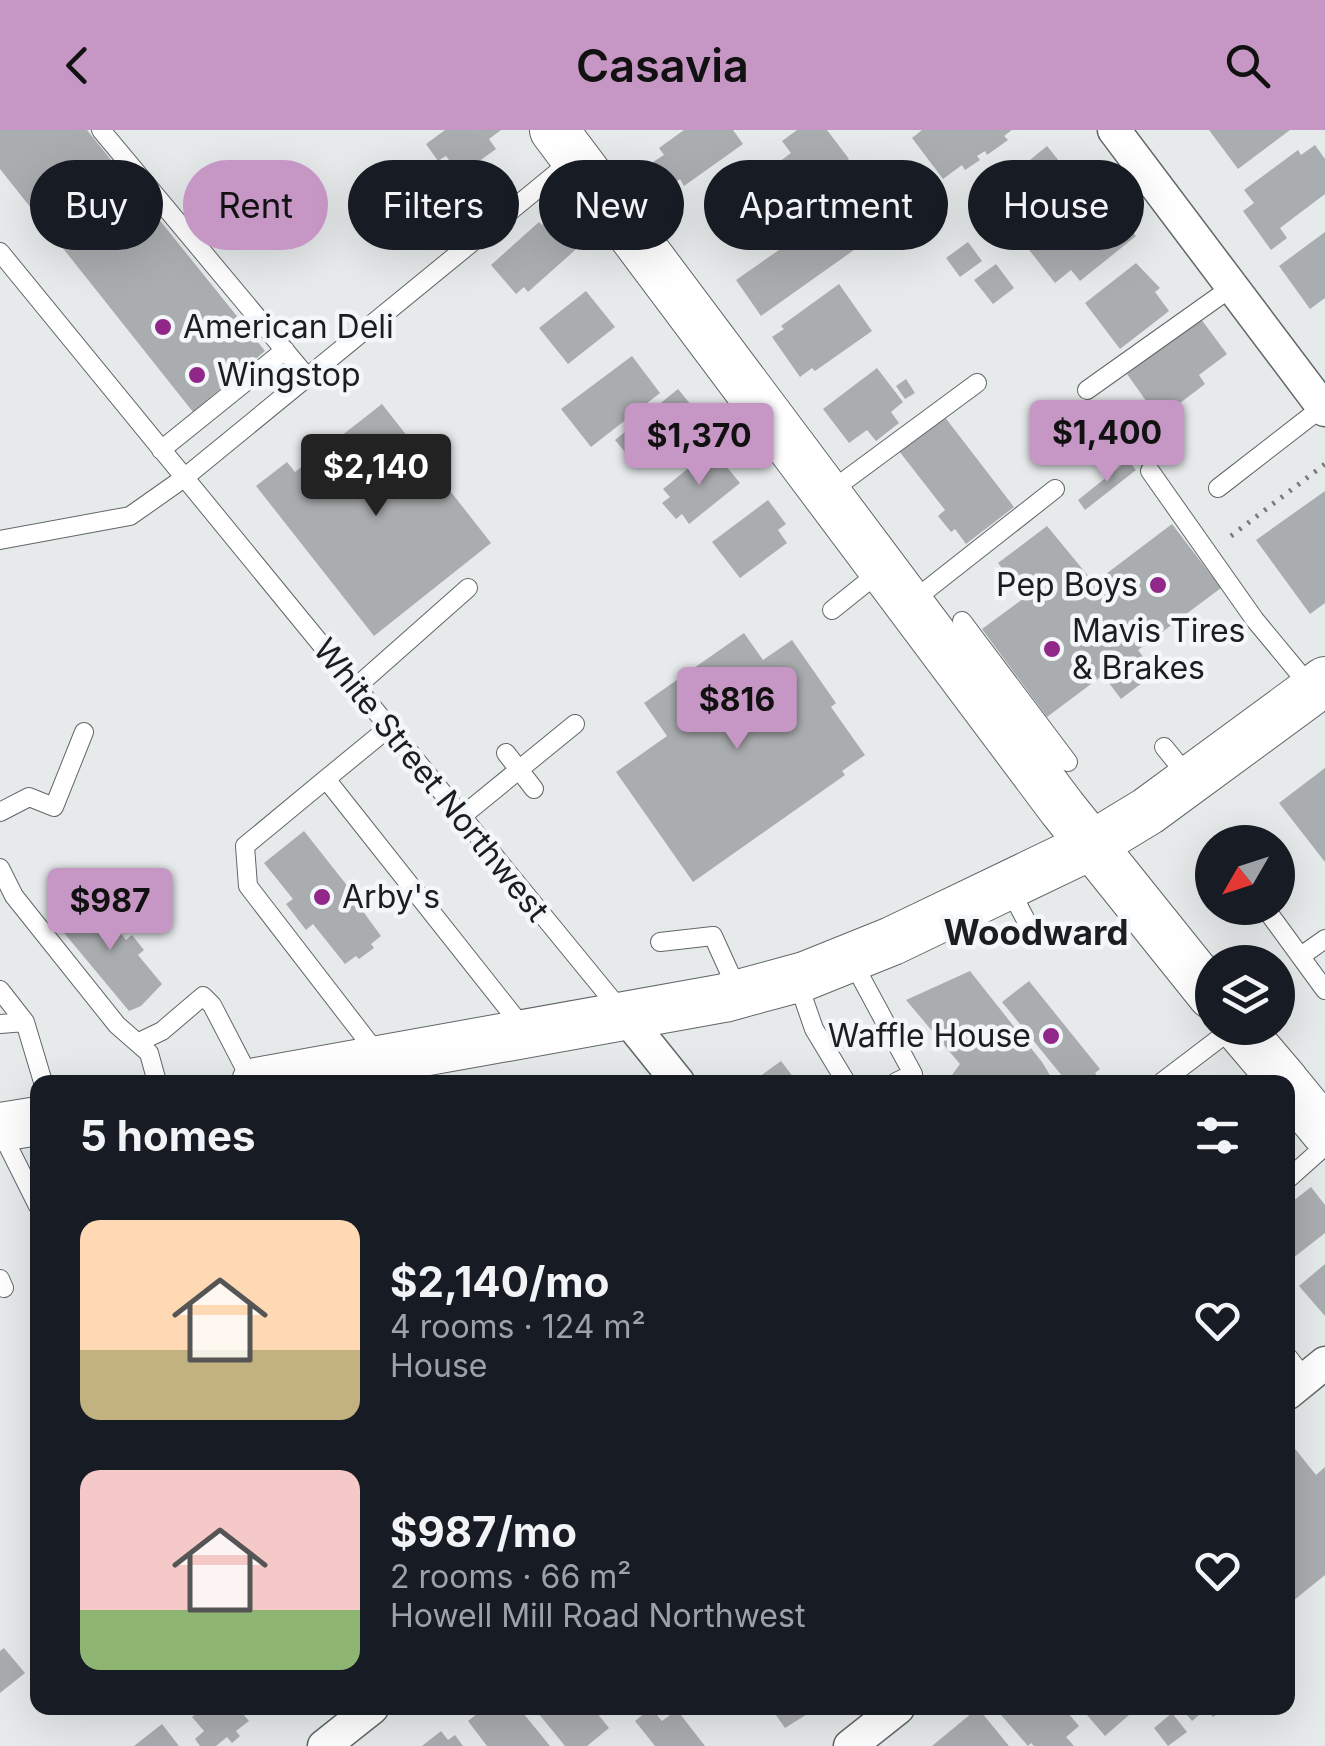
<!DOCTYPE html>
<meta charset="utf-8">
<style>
body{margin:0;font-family:Inter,sans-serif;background:#20242c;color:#f1f3f6;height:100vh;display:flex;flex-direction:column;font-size:38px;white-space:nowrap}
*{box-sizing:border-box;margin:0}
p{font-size:32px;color:#9ea1a6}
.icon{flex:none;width:55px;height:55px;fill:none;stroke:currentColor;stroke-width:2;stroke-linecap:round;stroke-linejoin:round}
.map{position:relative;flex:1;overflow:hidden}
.panel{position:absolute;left:30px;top:945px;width:1265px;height:640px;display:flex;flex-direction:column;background:#171b24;border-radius:20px;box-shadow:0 10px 40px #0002}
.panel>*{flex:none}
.banner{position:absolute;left:30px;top:30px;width:1265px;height:90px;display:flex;gap:20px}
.needle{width:65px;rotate:231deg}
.controls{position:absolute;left:1195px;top:695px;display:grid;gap:20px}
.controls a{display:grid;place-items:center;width:100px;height:100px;border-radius:50%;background:#171b24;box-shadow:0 10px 40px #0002;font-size:50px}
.price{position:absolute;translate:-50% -85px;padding:0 22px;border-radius:10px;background:#c697c5;color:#111;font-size:32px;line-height:65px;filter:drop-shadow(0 2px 5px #0008)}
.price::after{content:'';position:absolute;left:50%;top:60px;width:30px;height:22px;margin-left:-15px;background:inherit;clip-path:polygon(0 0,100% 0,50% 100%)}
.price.on{background:#222;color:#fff}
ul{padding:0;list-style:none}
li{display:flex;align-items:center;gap:30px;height:250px;padding:0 50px}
li span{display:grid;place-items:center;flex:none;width:280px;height:200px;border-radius:20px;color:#555}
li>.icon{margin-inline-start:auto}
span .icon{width:120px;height:120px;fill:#fffc;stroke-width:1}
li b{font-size:42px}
h2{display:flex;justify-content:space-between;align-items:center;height:120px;padding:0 50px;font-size:42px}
.chip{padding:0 35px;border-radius:45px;background:#171b24;box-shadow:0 10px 40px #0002;font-size:35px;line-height:90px}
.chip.on{background:#c697c5;color:#111}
header{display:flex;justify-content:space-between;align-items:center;height:130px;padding:0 50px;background:#c697c5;color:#111;font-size:45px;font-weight:600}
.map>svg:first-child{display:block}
</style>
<header><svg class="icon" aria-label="back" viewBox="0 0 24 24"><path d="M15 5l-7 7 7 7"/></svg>Casavia<svg class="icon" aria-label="search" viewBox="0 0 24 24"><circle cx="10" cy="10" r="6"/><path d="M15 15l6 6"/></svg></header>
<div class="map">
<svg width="1325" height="1616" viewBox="0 0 1325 1616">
<rect width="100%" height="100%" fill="#e6eaeb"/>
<!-- building -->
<path fill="#aaadaf" d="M0 0H87L265 221 193 282 0 39Z
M445 0H501L489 9 496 19 460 45 446 26 438 31 426 14Z
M684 0H733L743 14 684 56 680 49 671 56 653 32 664 25 659 18Z
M797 0H827L849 29 815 54 819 60 777 91 749 54 791 23 782 11Z
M922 0H1012L1004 6 1008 10 987 25 985 21 977 26 980 30 965 40 962 35 943 49 912 8Z
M1209 0H1290L1238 39Z
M1315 15 1325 29V64L1280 98 1287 108 1271 120 1243 81 1254 73 1244 60 1298 20 1301 25Z
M1047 16 1072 47 1031 80 1019 65 1009 74 996 58Z
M914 61 928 79 912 92 898 74Z
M1104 66 1136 106 1080 151 1071 140 1055 153 1026 116 1049 97 1055 106Z
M555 82 583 113 528 162 524 157 516 164 491 135 539 92 542 95Z
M829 85 854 120 761 186 736 150Z
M1325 102V168L1310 179 1279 136Z
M968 112 982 131 960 147 946 128Z
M1136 133 1160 158 1155 162 1169 181 1120 219 1085 173Z
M996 134 1014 158 993 174 974 150Z
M839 154 872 201 815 241 812 238 800 247 772 207 784 199 781 196Z
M586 161 615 197 568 234 539 198Z
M1198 185 1227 224 1199 245 1205 254 1159 289 1127 244 1140 234 1137 231Z
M632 226 660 263 591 317 561 279Z
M877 238 903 272 891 282 899 293 876 311 867 300 849 313 823 279Z
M906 249 915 263 905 269 896 256Z
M678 259 696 281 687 288 696 301 652 337 643 327 635 334 615 310Z
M382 274 491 413 374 506 256 356 287 332 295 342Z
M944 286 1014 377 966 414 955 399 951 402 938 386 945 380 899 321Z
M712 319 740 353 689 394 682 384 676 389 662 373 670 367 663 359Z
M1128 330 1136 340 1085 380 1078 370Z
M1325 361V473L1310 484 1256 410Z
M768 370 786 394 778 400 787 413 740 448 712 412Z
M1172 394 1221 458 1138 520 1155 543 1121 569 1103 545 1047 587 982 499 1024 468 998 433 1047 396 1094 453Z
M744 503 763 530 792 510 836 573 831 577 865 625 842 641 845 645 693 752 616 642 667 606 644 573Z
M1325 638V732L1279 673Z
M304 701 353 763 351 765 381 806 371 814 374 818 359 829 356 826 345 834 313 794 306 800 286 774 293 769 264 733Z
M88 764 126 810 132 805 144 820 138 825 162 854 141 876 129 881 55 792Z
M970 841 1042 932 1054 952H957L952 945 960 934 906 870Z
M1029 851 1100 939 1095 943 1101 950 1098 952H1088L1084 948 1079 952H1067L1002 872Z
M781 931 797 952H752Z
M1311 1057 1325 1075V1103L1288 1132V1075Z
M1325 1134V1186L1299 1156Z
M1288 1310 1316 1345 1325 1337V1445L1288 1475Z
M4 1518 25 1543 0 1563V1521Z
M203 1578H238L249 1591 236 1601 240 1606 232 1613 227 1607 216 1616H200L195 1609 204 1601 192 1587Z
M480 1578H519L550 1616H487L468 1591 482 1580Z
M534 1578H593L609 1598 587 1616H565Z
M651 1578 662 1591 677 1580 705 1616H655L635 1591Z
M771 1578H817L785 1598Z
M978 1578 1009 1616H932Z
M995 1578H1068L1071 1580 1068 1583 1079 1596 1066 1607 1074 1616H1034L1031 1613 1028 1616Z
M1081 1578H1122L1129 1585 1105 1606Z
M1181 1578H1225L1213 1587 1206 1579 1192 1591Z
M1172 1583 1187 1602 1168 1616 1154 1598Z
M162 1594 179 1616H134Z
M441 1601 448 1610 455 1605 463 1616H422Z"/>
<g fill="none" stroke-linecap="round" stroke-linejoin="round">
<!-- lane casing -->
<g stroke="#626667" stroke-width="20">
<path id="lane" d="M101 0 307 247
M0 122 622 882
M1087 260 1232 157
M161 320 285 220
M1150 341 1255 490 1313 560
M1218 358 1325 275
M828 363 977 253
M0 410 130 386 184 348 575 28
M910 473 1055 359
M832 480 882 440
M962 491 1068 632
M355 558 468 458
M1164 617 1190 649
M506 623 534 659
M326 649 387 599
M0 682 29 667 54 677 84 602
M461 687 575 594
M0 738 14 766 117 895 149 923 157 952
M1008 756 1031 800
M1265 778 1325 860
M660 812 713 806 738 861
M1301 826 1325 809
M851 829 913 944 896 952
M797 850 814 899 846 952
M0 860 25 892 43 952
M0 894 25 892
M139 912 162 901 203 866 212 875 252 952
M379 926 248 756 245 716 326 649 524 899
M1162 952 1233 898
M0 1000 38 1076
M1288 1049 1325 1016
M0 1149 4 1158
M1288 1227 1305 1249"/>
</g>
<!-- street casing -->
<g stroke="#626667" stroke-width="35">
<path id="street" d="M1114 0 1325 280
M625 886 678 952
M1288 1263 1325 1233
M324 1616 372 1578
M850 1616 898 1578"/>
</g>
<!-- secondary casing -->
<g stroke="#626667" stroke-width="50">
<path id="secondary" d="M554 0 1062 678 1212 865
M1239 898 1285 952
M256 952 724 868 805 846 892 811 1092 715 1148 681 1325 551
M1288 956 1325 1001
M0 997 38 991"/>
</g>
<!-- path -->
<path stroke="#787a7b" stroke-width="5" stroke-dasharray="2.5 8" stroke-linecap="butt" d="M1231 406 1325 334"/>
<!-- lane -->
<use href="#lane" stroke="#fff" stroke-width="18"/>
<!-- street -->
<use href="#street" stroke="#fff" stroke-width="32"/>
<!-- secondary -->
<use href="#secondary" stroke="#fff" stroke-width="48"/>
</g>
<!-- markers -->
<g fill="#92278a" stroke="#f3f7f9" stroke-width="4">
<circle cx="163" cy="197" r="10"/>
<circle cx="197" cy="245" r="10"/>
<circle cx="1158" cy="455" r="10"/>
<circle cx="1052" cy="519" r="10"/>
<circle cx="322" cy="767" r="10"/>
<circle cx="1051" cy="906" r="10"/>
</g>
<g text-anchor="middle" stroke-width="9" stroke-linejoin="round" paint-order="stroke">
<!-- poi labels -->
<g font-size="32" fill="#1c1d1e" stroke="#f3f7f9" text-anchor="start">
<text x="183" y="208">American Deli</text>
<text x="217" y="256">Wingstop</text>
<text x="1138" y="466" text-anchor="end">Pep Boys</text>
<text x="1072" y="512">Mavis Tires<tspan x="1072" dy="37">&amp; Brakes</tspan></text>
<text x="342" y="778">Arby's</text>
<text x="1031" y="917" text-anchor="end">Waffle House</text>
</g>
<!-- street labels -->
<g font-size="32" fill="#1c1d1e" stroke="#f3f7f9">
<text transform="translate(431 650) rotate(51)" y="11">White Street Northwest</text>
</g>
<!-- neighbourhood labels -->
<g font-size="35" font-weight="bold" fill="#1c1d1e" stroke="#f3f7f9">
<text x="1036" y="815">Woodward</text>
</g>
</g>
</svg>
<div class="controls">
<a><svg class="needle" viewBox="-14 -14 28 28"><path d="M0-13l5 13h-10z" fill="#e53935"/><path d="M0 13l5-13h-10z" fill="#9ea1a6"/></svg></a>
<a><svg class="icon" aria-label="layers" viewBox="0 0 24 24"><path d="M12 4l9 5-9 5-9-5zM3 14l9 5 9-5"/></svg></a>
</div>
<b class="price" style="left:1107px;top:355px">$1,400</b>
<b class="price" style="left:699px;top:358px">$1,370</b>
<b class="price on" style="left:376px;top:389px">$2,140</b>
<b class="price" style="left:737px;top:622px">$816</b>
<b class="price" style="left:110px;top:823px">$987</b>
<div class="banner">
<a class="chip">Buy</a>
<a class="chip on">Rent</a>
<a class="chip">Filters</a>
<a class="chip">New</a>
<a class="chip">Apartment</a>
<a class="chip">House</a>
</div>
<section class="panel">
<h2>5 homes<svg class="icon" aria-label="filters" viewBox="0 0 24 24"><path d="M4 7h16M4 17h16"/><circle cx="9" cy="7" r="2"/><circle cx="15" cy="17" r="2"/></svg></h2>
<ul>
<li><span style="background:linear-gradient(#ffd9b3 65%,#c2b280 0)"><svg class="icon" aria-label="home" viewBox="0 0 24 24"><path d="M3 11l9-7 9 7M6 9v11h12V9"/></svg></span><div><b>$2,140/mo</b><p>4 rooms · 124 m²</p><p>House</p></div><svg class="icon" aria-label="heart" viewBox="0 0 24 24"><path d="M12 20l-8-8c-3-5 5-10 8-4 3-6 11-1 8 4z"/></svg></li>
<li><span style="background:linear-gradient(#f6c9c9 70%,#8fb573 0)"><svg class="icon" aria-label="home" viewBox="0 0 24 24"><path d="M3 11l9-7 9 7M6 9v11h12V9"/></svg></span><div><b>$987/mo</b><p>2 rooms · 66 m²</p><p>Howell Mill Road Northwest</p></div><svg class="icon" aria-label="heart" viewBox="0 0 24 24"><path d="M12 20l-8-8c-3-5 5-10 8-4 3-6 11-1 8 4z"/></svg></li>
</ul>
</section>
</div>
